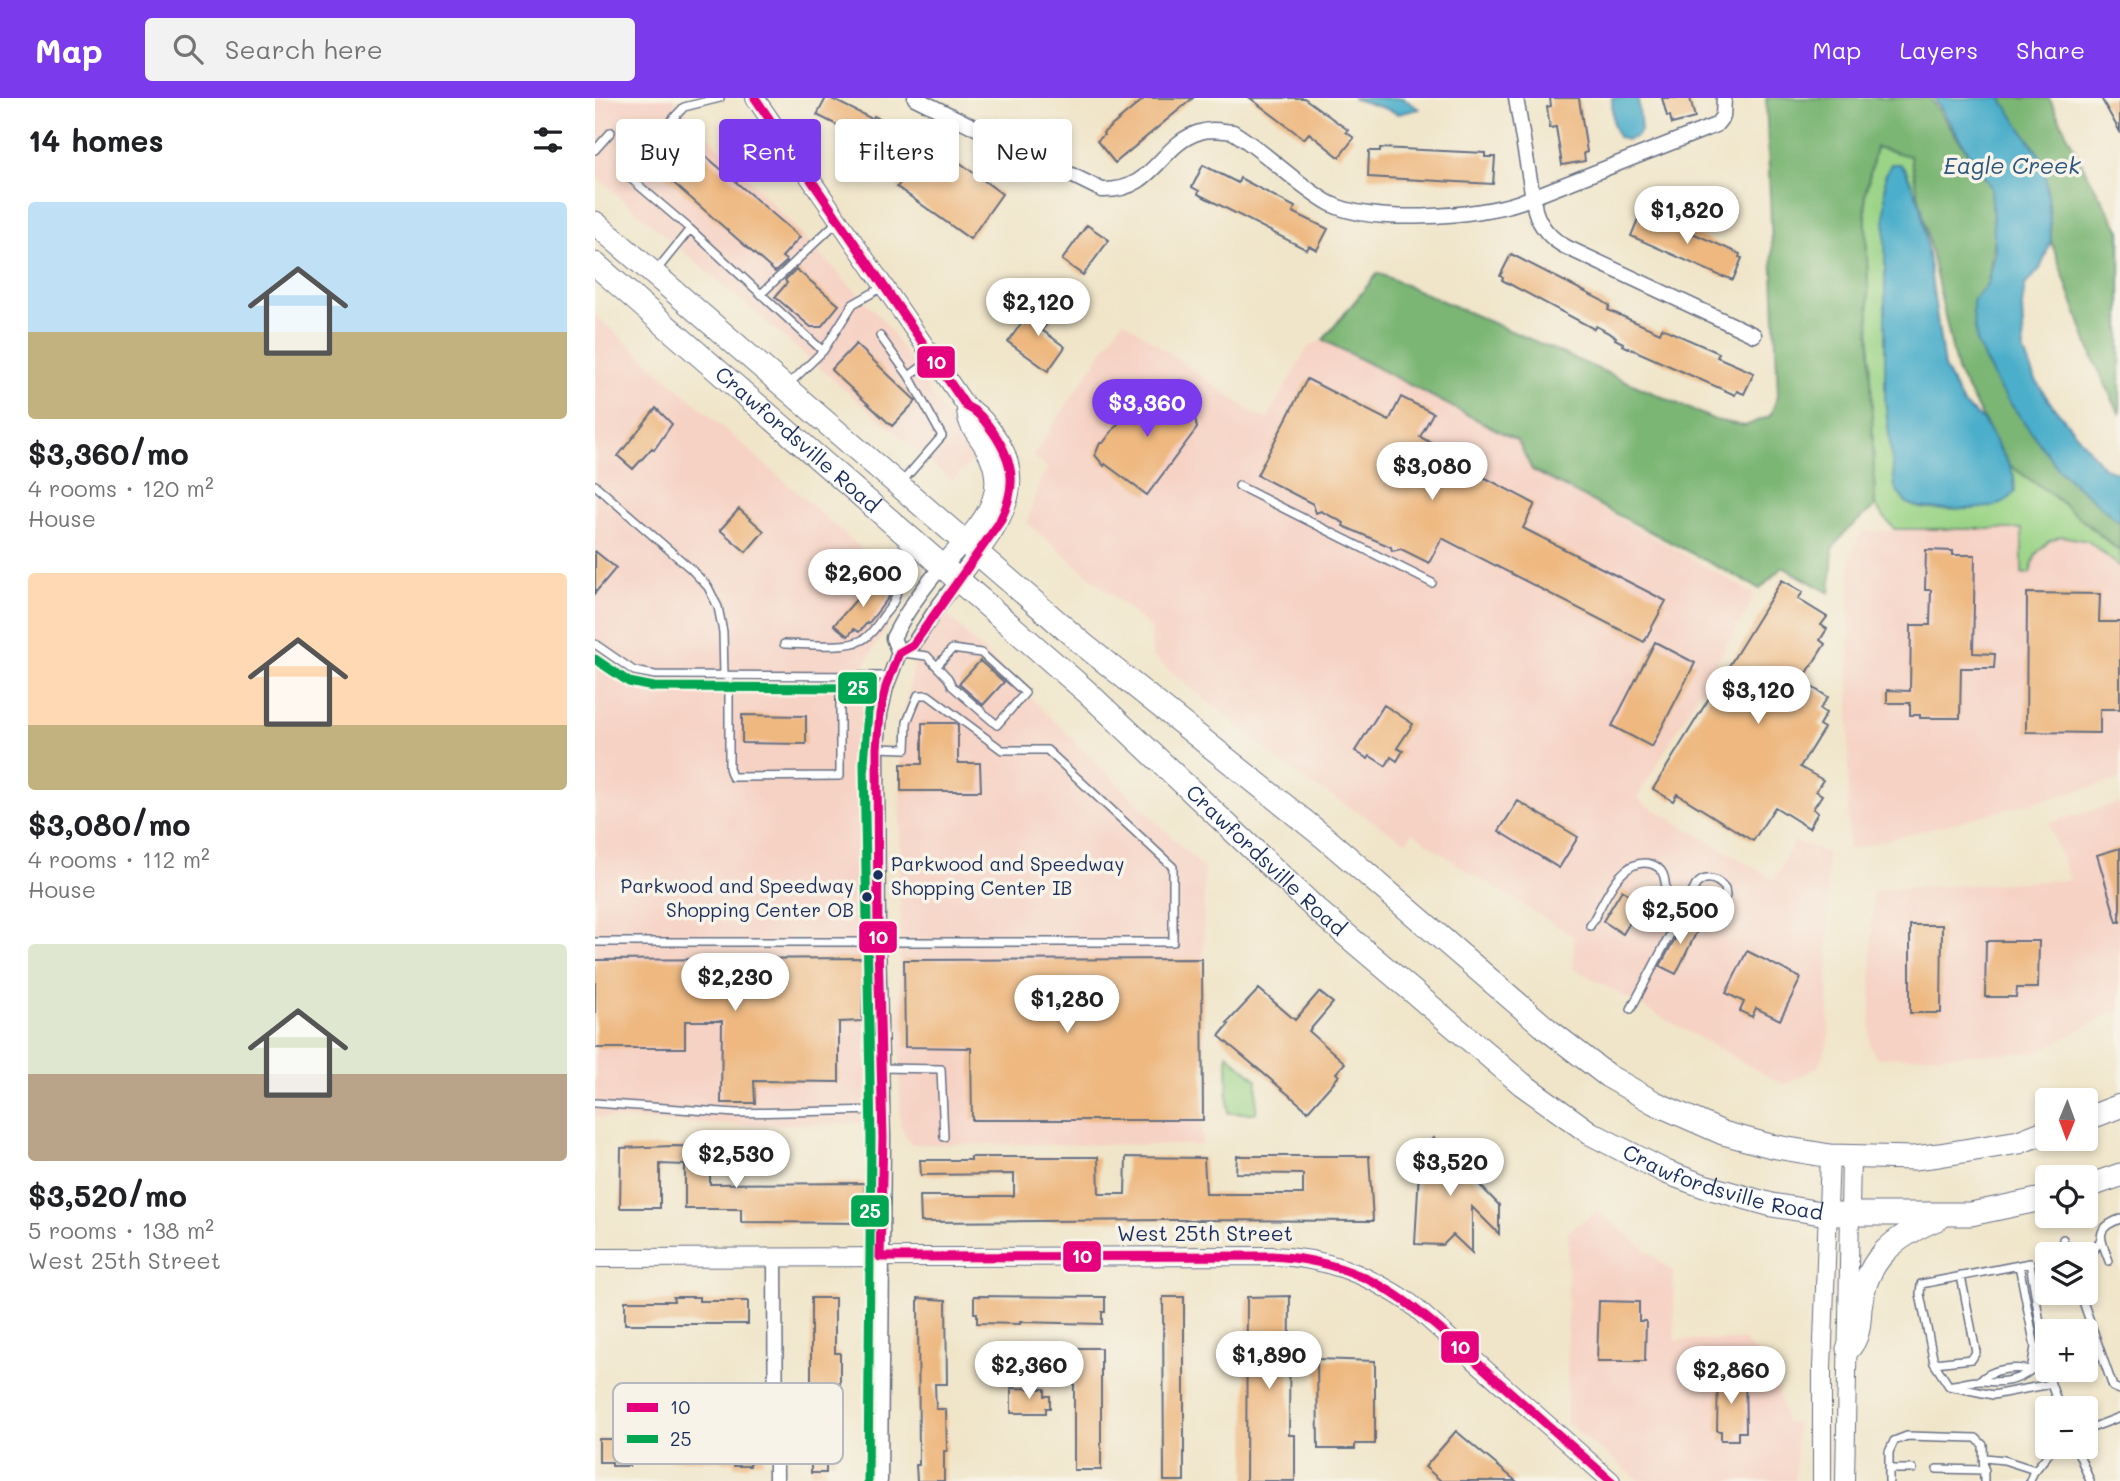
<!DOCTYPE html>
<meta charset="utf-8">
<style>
body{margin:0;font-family:Mali,sans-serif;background:#f2f2f2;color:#202124;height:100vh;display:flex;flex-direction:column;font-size:26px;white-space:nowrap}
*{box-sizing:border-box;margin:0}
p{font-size:23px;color:#757577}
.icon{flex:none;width:38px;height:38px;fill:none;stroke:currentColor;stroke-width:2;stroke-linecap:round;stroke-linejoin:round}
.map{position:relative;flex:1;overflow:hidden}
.details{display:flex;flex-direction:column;background:#fff;width:595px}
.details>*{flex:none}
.hud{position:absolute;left:21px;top:21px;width:665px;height:63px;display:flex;gap:14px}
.needle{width:46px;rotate:181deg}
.buttons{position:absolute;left:1440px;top:990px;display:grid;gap:14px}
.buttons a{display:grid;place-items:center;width:63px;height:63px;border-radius:7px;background:#fff;box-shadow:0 4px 10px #0003;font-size:35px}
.price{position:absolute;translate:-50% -60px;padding:0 16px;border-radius:24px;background:#fff;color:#222;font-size:23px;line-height:46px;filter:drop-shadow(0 2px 4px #0008)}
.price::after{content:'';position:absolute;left:50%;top:42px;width:21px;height:16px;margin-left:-10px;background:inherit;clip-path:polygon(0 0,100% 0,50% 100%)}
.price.current{background:#7c3aed;color:#fff}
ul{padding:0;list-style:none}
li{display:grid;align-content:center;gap:14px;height:371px;padding:0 28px}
li span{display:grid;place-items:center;height:217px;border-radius:7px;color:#555}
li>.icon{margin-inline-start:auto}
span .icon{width:126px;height:126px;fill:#fffc;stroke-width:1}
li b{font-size:30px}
h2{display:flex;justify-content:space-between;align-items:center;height:84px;padding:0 28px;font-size:30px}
.tag{padding:0 24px;border-radius:7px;background:#fff;box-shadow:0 4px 10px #0003;font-size:24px;line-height:63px}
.tag.current{background:#7c3aed;color:#fff}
header{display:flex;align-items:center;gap:42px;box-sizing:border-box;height:98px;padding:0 35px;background:#7c3aed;color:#fff}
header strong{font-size:33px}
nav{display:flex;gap:38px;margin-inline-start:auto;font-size:24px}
.search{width:490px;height:63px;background:#f2f2f2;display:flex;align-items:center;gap:18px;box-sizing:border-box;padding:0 24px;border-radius:7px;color:#757577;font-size:26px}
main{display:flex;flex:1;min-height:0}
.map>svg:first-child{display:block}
</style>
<header>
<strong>Map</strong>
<div class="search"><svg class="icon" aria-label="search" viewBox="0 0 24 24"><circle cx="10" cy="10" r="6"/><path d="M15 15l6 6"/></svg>Search here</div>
<nav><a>Map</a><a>Layers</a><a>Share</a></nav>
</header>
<main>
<section class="details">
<h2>14 homes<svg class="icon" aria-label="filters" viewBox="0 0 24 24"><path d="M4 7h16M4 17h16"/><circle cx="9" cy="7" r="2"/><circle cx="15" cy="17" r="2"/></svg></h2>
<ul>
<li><span style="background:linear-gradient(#bfe0f5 60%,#c2b280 0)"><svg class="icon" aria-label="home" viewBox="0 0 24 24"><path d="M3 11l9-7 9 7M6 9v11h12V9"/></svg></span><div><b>$3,360/mo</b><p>4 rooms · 120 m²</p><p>House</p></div></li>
<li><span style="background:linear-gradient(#ffd9b3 70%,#c2b280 0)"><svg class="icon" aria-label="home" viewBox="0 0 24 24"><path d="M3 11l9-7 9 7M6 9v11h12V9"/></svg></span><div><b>$3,080/mo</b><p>4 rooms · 112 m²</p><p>House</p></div></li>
<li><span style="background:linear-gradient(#dfe7d0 60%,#b9a48a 0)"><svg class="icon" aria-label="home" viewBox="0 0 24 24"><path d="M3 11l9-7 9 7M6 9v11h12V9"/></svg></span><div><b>$3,520/mo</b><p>5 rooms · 138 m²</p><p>West 25th Street</p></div></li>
</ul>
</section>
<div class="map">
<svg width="1525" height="1383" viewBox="0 0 1525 1383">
<rect width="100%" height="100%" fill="#f7f3e8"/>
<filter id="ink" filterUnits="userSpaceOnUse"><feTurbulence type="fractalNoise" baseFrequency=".0143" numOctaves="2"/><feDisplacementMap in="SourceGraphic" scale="14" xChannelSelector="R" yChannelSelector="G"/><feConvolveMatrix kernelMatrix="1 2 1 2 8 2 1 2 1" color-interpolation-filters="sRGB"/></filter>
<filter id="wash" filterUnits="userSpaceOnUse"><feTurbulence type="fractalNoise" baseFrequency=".00686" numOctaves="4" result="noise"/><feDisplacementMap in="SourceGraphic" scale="28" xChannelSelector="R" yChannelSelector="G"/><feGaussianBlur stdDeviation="1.57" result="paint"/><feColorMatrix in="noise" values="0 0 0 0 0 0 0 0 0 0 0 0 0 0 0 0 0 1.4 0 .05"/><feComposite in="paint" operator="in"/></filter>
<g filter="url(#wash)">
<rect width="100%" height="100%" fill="#f0e5c9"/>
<!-- built -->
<path fill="#f6d2c4" d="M0 0H77L289 223 379 361 357 383 0 78Z
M0 217 304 484 307 504 269 568 272 1025 125 1027 0 1019Z
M528 222 659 316 672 321 713 249 728 242 923 343 937 372 1158 495 1154 509 1043 699 1047 704 1179 782 1199 743 1232 755 1234 943 1223 969 1189 987 978 870 979 838 863 767 817 734 812 744 702 677 557 558 556 530 432 425 444 384 453 370 438 358Z
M1373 430 1428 431 1427 476 1436 474 1440 456 1454 443 1466 438 1493 443 1525 469V682L1253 752 1255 456 1267 434Z
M353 518 609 771 607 1047 315 1046 305 1028V631L320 564 334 536Z
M1525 705V913L1508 919 1444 954 1282 960 1275 948 1278 794 1286 791 1475 782 1453 725Z
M1003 1113 1078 1174 1080 1242H1148L1179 1272 1191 1325H1202L1200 1383H1045L972 1325 973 1133Z"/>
<!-- green -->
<path fill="#9bd487" stroke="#5b8272" stroke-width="2" d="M1281 49 1316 58 1325 106 1311 73 1290 78V301L1300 389C1304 395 1307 403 1314 406 1333 416 1381 410 1402 407L1419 378 1414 367 1456 396 1525 454V469L1493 443 1466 438 1454 443 1441 456 1435 475 1427 476V431H1299L1280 408 1270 97Z
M632 956 662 982 661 1015H633Z"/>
<!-- forest -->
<path fill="#7cb674" stroke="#4c7269" stroke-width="2" d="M1171 0H1335L1396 88 1400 134 1393 185 1464 372 1525 425V453L1456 396 1414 367 1362 273 1315 58 1281 49 1270 97 1280 408 1251 433 1238 450 1235 495 1188 469 1165 491 937 372 923 343 728 242 783 175 1120 322 1150 328 1175 318 1183 297Z
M1405 0H1454L1491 74 1525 133V317L1498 260 1456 143 1449 64Z"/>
<!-- water -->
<path fill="#4baeca" stroke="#336e94" stroke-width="2" d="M757 0H808L824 11 803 16C788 8 773 6 757 0Z
M1017 0H1043L1046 33 1041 39 1031 42 1023 39 1018 26Z
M1339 0H1406L1449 64 1454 108 1456 143 1445 171 1430 187 1427 208 1429 254 1439 279 1454 303 1509 370 1525 375V425L1464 372 1404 290 1382 246 1378 216V203L1393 185 1400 154 1396 89Z
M1296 66H1305L1311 73 1326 108 1349 269 1368 306 1388 322 1414 367 1419 378 1420 394C1415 400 1411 405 1403 407 1385 412 1330 414 1314 406 1307 403 1304 395 1300 389L1290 301V78Z"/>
<g id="blocks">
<!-- building -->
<path fill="#eeb880" d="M231 0H235L277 21 279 18 293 25 277 57 263 49 265 44 244 33 246 29 222 17Z
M550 0H598L520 65 502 43 509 37 508 35Z
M655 0H709L753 32 751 34 759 40 744 59 714 35 709 41Z
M955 0H984L992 54 989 55 990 63 967 67 961 29 955 30 952 9 956 8Z
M1067 0H1095L1100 20 1077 26 1075 18H1072Z
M1506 0H1525V34Z
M78 30 205 139 187 159 192 163 180 174 50 60Z
M337 44 407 96 375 141 302 89Z
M785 50 890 55V59H900L898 86 773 79 774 53H785Z
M608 67 643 85 645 80 700 109 698 114 733 131 722 152 714 148 712 152 603 96 604 93 597 89Z
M1050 114 1145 156 1144 159 1147 160 1138 182 1128 178V179L1036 138 1045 116 1049 117Z
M492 127 514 142 488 177 467 162Z
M916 156 1006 202 1015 208 1013 212 1065 235 1067 230 1124 255 1122 259 1159 275 1149 296 1142 293 1140 297 1027 247 1028 245 1020 241 1021 239 1001 228 999 231 907 182 908 180 905 178Z
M201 171 244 207 226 229H216L180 199 192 185 190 182Z
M447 202 462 213 447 232 470 249 453 273 413 244 430 220 433 222Z
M261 246 321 303 297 328 236 272Z
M712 281 794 323 806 299 838 315 825 339 884 369 881 375 940 406 928 430 1071 503 1049 544 847 440 834 465 806 451 797 453 796 449 748 428 749 425 726 413 721 415 718 406 662 377Z
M554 285 600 319 602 330 552 397 510 366 509 368 500 357 505 345H508Z
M61 310 77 326 59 352 57 350 38 371 23 358Z
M144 411 169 433 151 454 125 432Z
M1331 452 1358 453V457H1380L1378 555 1400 556 1399 570H1366L1365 620H1325V617H1315V605H1292V592L1315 593 1316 527H1335L1336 492H1330Z
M0 453 21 470 0 495Z
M279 481 295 495 294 499 273 526 272 525 264 534 259 531 253 538 239 527Z
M1187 482 1208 494 1203 501 1232 519 1226 527 1232 531 1225 542 1230 546 1207 583 1233 599 1225 611 1231 615 1224 627 1229 630 1205 669 1228 682 1221 693 1227 697 1218 711 1223 714 1214 730 1180 709 1158 743 1082 696 1078 703 1058 691Z
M1432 495 1505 496 1504 524H1525V611H1505V635L1431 634Z
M1060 544 1100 565 1057 649 1017 628Z
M385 563 409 584 388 607 364 586Z
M789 607 818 626 802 650 808 653 802 663 796 659 791 668 775 658 773 661 760 653Z
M147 617 211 618V646L147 645Z
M327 625H360L363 627V665H385L386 693H306V666H327Z
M923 703 983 739 964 770 904 733Z
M1525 750V824H1522L1502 757Z
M1027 792 1047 804 1028 836 1008 823Z
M1091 820 1105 827 1081 876 1065 868Z
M1315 827H1347L1346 915H1315Z
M1391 843H1444L1443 890H1422L1421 899H1390Z
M1152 853 1206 880 1185 922 1161 910 1157 919 1145 913 1149 904 1131 895Z
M267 860V923L244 924V984L159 983 160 1005H126L127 923H90V950H0V862Z
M607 861 608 1022H377L376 950 310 949 309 862Z
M664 891 700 922 724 894 738 905 714 933 750 965 741 975 744 978 713 1013 624 938 634 926 632 925Z
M839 1040 851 1053H877V1079L904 1107V1136L877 1109V1155L858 1137 848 1147 820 1146 825 1054Z
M77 1048 115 1049V1086L269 1085V1125L146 1124V1111H90V1067L65 1066V1110H25L26 1050Z
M642 1058H774L778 1123 579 1122 326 1124 325 1098H419V1076L326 1077 325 1062H376V1059H503L504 1096H530L531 1059 609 1060 611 1096H708V1076L641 1075Z
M379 1198 510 1199V1214H507V1226L425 1224V1226L382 1225V1215H379Z
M695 1198 694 1337H700V1383H651L652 1199Z
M78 1199H104V1203H153V1226H30V1203H79Z
M568 1199H589V1383H569Z
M216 1200H240V1255H245V1309H240V1364H231V1375H216Z
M323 1200 351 1202 352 1286H340L341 1311H351L352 1353H349V1383H322L321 1367H324Z
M1004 1203 1044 1204V1223H1051L1050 1263H1002Z
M479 1250H506V1372H479Z
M722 1261 780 1263V1346H760V1351H723Z
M1123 1276H1150L1151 1334H1143V1342H1126V1333H1122Z
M416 1290 450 1291V1298H455V1310H451V1315H416Z
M861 1333 886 1354 921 1383H846L830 1369Z
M45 1338 168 1341V1364H155V1368H139V1364H126V1362H47V1364H33L34 1368H17V1364H4V1341H45Z"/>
</g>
</g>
<g filter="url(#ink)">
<use href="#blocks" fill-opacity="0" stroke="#666f83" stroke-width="2"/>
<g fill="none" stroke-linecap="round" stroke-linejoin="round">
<!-- service casing -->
<g stroke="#666f83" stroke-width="10">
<path id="service" d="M0 52 16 34
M95 131 28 74 89 9 125 0
M61 173 95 131 228 253 194 286
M166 196 243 123
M285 238 314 278 347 338 306 385
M228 253 258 206 288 189
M314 278 337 261
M0 387 96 471 113 489 123 509 128 534 129 578
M644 388 837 485
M0 546 39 573 60 577 295 578
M189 546C208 546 251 551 267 542 277 537 283 525 289 517 297 508 303 499 302 487L267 455
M308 555 332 558 353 580 357 588 402 627 430 595 386 555 357 551 342 568
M134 578V670L137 679 245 678V578
M995 828C1008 807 1025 757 1056 766 1069 770 1070 780 1071 792
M0 844H578V769L452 652H407L333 597H323L312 624 311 651 282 650
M1036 911 1101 787C1111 776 1122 781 1130 790L1131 798
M286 970 346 971 349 1039
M0 1005 141 1015 287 1012
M1468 1141 1473 1157
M1514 1163C1506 1141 1498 1131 1525 1121
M1491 1165 1506 1141
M1440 1191 1452 1188
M1485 1195 1518 1289 1525 1292
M1339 1265 1377 1261 1381 1254 1366 1178
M1452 1267 1435 1165 1326 1186 1325 1196 1339 1265 1354 1288 1398 1297 1456 1286
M1453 1272 1456 1286 1465 1311
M1385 1283C1397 1270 1419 1269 1436 1272
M1358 1287C1367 1286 1378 1282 1387 1283 1405 1285 1422 1284 1436 1272L1440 1249 1424 1167
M1491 1332 1525 1319
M1481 1349 1495 1383
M1390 1360 1409 1362 1440 1372
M1294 1371H1318
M1342 1371 1390 1372
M1294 1383V1354L1299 1343 1312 1338 1381 1340 1388 1347 1389 1383
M1435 1383 1438 1375 1459 1349"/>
</g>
<!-- minor casing -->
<g stroke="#666f83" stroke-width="17">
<path id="minor" d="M320 0 507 92C561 93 564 46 605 34 616 30 627 33 638 34 672 55 700 85 734 105 774 127 882 119 925 104L1121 27 1128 18 1129 0
M921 0 940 112C945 129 956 141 971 149L1159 237
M304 555 298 540C311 513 328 490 348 467
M180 1160 181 1383
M285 1383 288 1040 283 844 282 650 285 616 291 589 304 555 318 547 342 510 364 481"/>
</g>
<!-- tertiary casing -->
<g stroke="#666f83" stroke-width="20">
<path id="tertiary" d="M160 0 371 308C385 315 392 325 401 338 440 393 396 437 364 481
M348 467C378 432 418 400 390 351 380 333 371 330 371 308
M0 1160 677 1158C729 1159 772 1176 815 1205L1016 1383
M1227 1383V1270L1235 1058
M1250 1383 1256 1059"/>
</g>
<!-- primary casing -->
<g stroke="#666f83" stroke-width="25">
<g id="primary">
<path d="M0 125 489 547 729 739 952 931 1013 978 1060 1005 1128 1035 1176 1048 1235 1058 1319 1060 1344 1057 1424 1044 1452 1033"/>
<path id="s1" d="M0 166 492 594 723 813 927 986 995 1035 1071 1074 1109 1088 1177 1107 1232 1116H1376L1452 1100"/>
<path d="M1491 1021 1525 1008"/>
<path d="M1491 1089 1525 1077"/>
<path d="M1253 1251C1264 1240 1264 1225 1265 1210 1271 1160 1300 1138 1344 1120"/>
</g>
</g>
<!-- service -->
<use href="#service" stroke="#fff" stroke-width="7"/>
<!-- minor -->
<use href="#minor" stroke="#fff" stroke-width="14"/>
<!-- tertiary -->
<use href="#tertiary" stroke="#fff" stroke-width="18"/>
<!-- primary -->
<use href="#primary" stroke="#fff" stroke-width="23"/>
<!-- bus-1 casing -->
<g stroke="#f7f3e8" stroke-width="14">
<path id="bus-1" d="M160 0 371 308C384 314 389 322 398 334 420 366 422 390 404 425L318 547 304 555 291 589 285 616 282 650 283 844 288 1040 285 1159
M285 1159 677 1158C781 1164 823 1212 896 1277 936 1312 976 1348 1016 1383"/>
</g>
<!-- bus-2 casing -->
<g stroke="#f7f3e8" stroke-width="14">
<path id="bus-2" d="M0 561 34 584 59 589 279 590 273 614 269 665 276 1040 273 1383"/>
</g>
<!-- bus-1 -->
<use href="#bus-1" stroke="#e5007d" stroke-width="9"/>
<!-- bus-2 -->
<use href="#bus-2" stroke="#00a651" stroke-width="9"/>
</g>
</g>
<!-- markers -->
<g fill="#1b2f5e" stroke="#f7f3e8" stroke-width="2.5">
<circle cx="283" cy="777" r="6"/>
<circle cx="272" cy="799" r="6"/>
</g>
<g text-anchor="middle" stroke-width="7" stroke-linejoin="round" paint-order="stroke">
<!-- bus labels -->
<g font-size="19" fill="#1b2f5e" stroke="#f7f3e8" text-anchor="start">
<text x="296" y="773">Parkwood and Speedway<tspan x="296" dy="24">Shopping Center IB</tspan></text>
<text x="259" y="795" text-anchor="end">Parkwood and Speedway<tspan x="259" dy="24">Shopping Center OB</tspan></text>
</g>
<!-- street labels -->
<g font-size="21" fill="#1b2f5e" stroke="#f7f3e8">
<text dy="7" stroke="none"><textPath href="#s1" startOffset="268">Crawfordsville Road</textPath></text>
<text dy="7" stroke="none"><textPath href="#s1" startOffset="898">Crawfordsville Road</textPath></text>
<text dy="7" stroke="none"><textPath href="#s1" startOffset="1465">Crawfordsville Road</textPath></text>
<text x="610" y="1143">West 25th Street</text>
</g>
<!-- water labels -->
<g font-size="23" font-style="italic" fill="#29557e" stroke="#f7f3e8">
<text x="1417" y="76">Eagle Creek</text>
</g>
</g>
<!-- legend -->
<rect x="18" y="1285" width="230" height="81" rx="10" fill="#f7f3e8" stroke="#b5b8bf" stroke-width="2"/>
<rect x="32" y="1305" width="31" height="9" fill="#e5007d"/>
<rect x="32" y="1337" width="31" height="8" fill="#00a651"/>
<g font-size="19" fill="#1b2f5e">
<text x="75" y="1316">10</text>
<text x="75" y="1348">25</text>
</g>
<g stroke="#f7f3e8" stroke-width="2.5">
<rect x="321" y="247" width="40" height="34" rx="7" fill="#e5007d"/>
<rect x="242" y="573" width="41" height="34" rx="7" fill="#00a651"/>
<rect x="263" y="822" width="40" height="34" rx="7" fill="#e5007d"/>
<rect x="255" y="1096" width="40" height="34" rx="7" fill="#00a651"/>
<rect x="467" y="1142" width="40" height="33" rx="7" fill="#e5007d"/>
<rect x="845" y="1232" width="40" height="34" rx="7" fill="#e5007d"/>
</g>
<g font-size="19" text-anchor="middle" font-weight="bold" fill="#fff">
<text x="341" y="271">10</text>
<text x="263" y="597">25</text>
<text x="283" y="846">10</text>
<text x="275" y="1120">25</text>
<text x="487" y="1165">10</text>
<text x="865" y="1256">10</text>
</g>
</svg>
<div class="buttons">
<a><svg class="needle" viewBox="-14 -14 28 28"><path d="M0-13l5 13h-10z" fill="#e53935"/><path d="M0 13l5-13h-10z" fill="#757577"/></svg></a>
<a><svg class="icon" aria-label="locate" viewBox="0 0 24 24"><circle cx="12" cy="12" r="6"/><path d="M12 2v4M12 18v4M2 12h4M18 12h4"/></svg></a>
<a><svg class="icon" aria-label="layers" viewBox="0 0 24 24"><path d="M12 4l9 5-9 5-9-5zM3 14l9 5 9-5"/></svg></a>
<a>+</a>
<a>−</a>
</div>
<b class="price" style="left:1092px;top:148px">$1,820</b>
<b class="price" style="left:443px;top:240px">$2,120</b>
<b class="price current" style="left:552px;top:341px">$3,360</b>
<b class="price" style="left:837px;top:404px">$3,080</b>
<b class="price" style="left:268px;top:511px">$2,600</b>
<b class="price" style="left:1163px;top:628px">$3,120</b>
<b class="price" style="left:1085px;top:848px">$2,500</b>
<b class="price" style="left:140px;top:915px">$2,230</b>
<b class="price" style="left:472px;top:937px">$1,280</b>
<b class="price" style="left:141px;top:1092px">$2,530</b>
<b class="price" style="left:855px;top:1100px">$3,520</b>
<b class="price" style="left:674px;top:1293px">$1,890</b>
<b class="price" style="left:434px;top:1303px">$2,360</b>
<b class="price" style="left:1136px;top:1308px">$2,860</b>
<div class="hud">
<a class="tag">Buy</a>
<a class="tag current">Rent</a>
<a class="tag">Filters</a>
<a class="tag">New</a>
</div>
</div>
</main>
